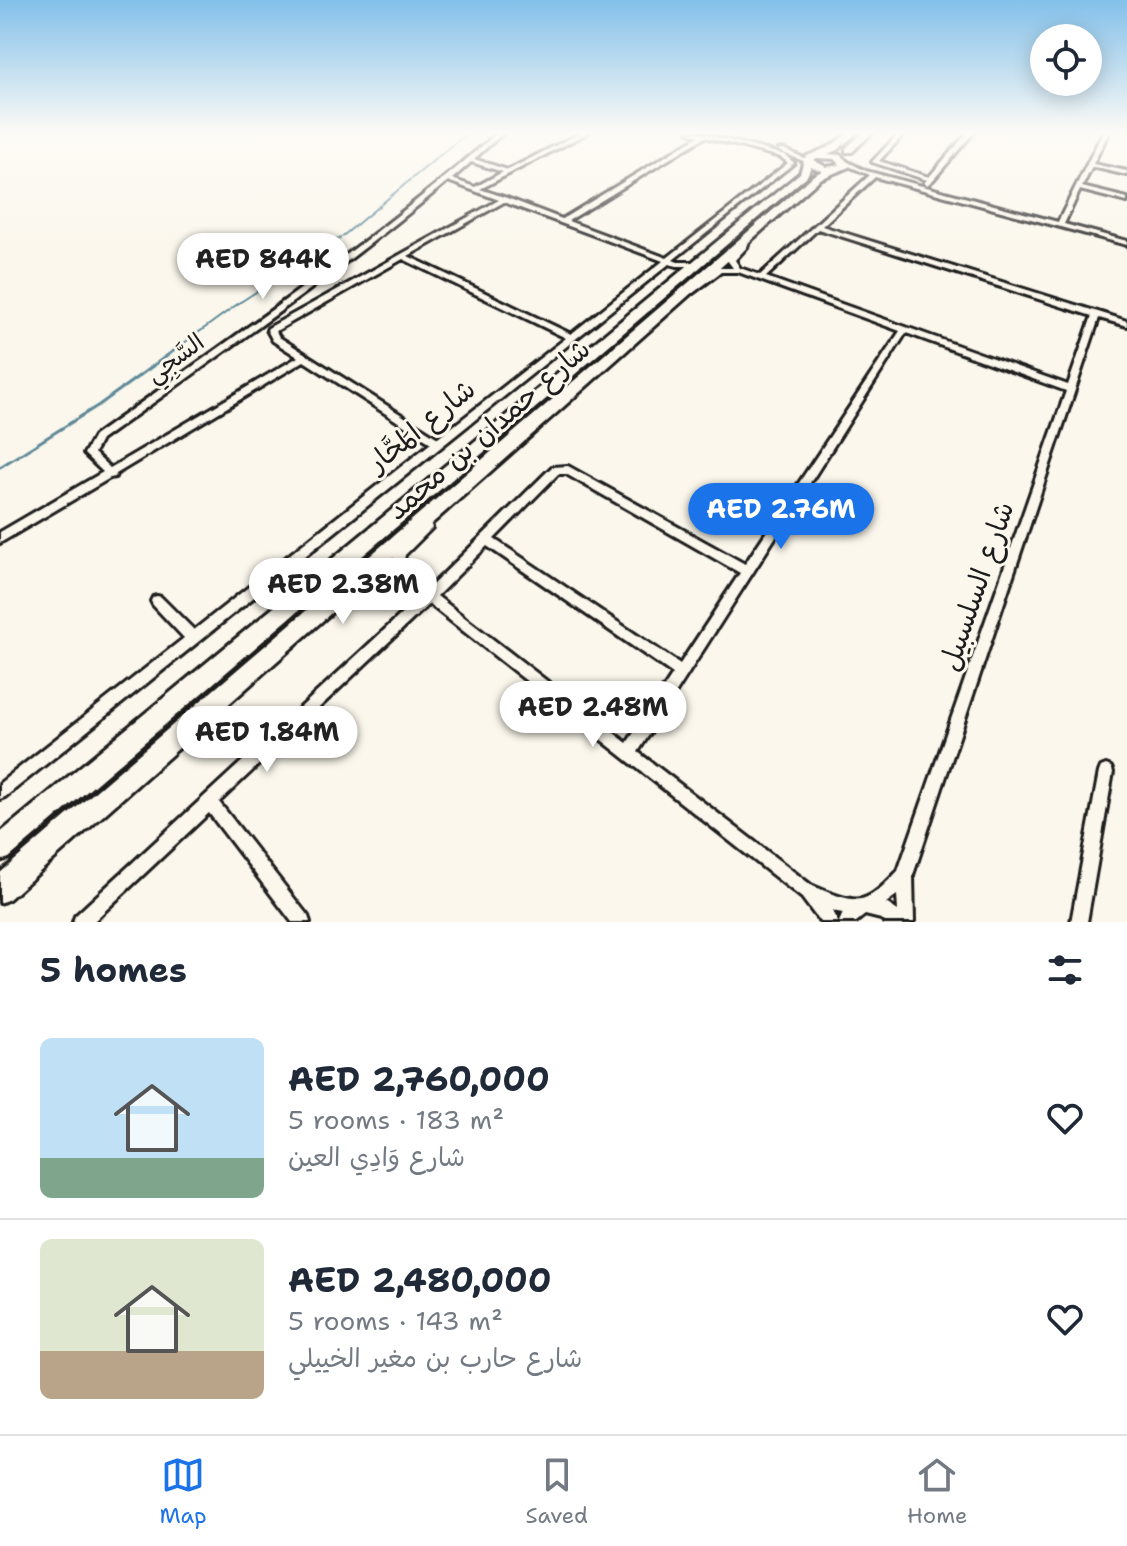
<!DOCTYPE html>
<meta charset="utf-8">
<style>
body{margin:0;font-family:"Shantell Sans","Playpen Sans Arabic",sans-serif;background:#f6f6f7;color:#1f2937;height:100vh;display:flex;flex-direction:column;font-size:30px;white-space:nowrap}
*{box-sizing:border-box;margin:0}
p{font-size:26px;color:#747a83}
.icon{flex:none;width:44px;height:44px;fill:none;stroke:currentColor;stroke-width:2;stroke-linecap:round;stroke-linejoin:round}
.map{position:relative;height:922px;overflow:hidden}
.panel{display:flex;flex-direction:column;background:#fff;flex:1}
.panel>*{flex:none}
.tools{position:absolute;left:1030px;top:24px;display:grid;gap:16px}
.tools a{display:grid;place-items:center;width:72px;height:72px;border-radius:50%;background:#fff;box-shadow:0 4px 20px #0003;font-size:40px}
.price{position:absolute;translate:-50% -68px;padding:0 18px;border-radius:28px;background:#fff;color:#222;font-size:26px;line-height:52px;filter:drop-shadow(0 2px 4px #0008)}
.price::after{content:'';position:absolute;left:50%;top:48px;width:24px;height:18px;margin-left:-12px;background:inherit;clip-path:polygon(0 0,100% 0,50% 100%)}
.price.current{background:#1a73e8;color:#fff}
ul{padding:0;list-style:none}
li{display:flex;align-items:center;gap:24px;height:200px;padding:0 40px}
li+li{border-top:2px solid #e0e1e3}
li span{display:grid;place-items:center;flex:none;width:224px;height:160px;border-radius:12px;color:#555}
li>.icon{margin-inline-start:auto}
span .icon{width:96px;height:96px;fill:#fffc;stroke-width:1}
li b{font-size:34px}
h2{display:flex;justify-content:space-between;align-items:center;height:96px;padding:0 40px;font-size:34px}
.tab-bar{display:flex;justify-content:space-around;align-items:center;height:112px;border-top:2px solid #e0e1e3;background:#fff;font-size:22px;color:#747a83}
.tab-bar a{display:grid;justify-items:center;gap:4px}
.tab-bar .current{color:#1a73e8}
.map>svg:first-child{display:block}
</style>
<div class="map">
<svg width="1127" height="922" viewBox="0 0 1127 922">
<rect width="100%" height="100%" fill="#fbf7ec"/>
<filter id="ink" filterUnits="userSpaceOnUse"><feTurbulence type="fractalNoise" baseFrequency=".0125" numOctaves="2"/><feDisplacementMap in="SourceGraphic" scale="16" xChannelSelector="R" yChannelSelector="G"/><feConvolveMatrix kernelMatrix="1 2 1 2 8 2 1 2 1" color-interpolation-filters="sRGB"/></filter>
<g filter="url(#ink)">
<g fill="none" stroke-linecap="round" stroke-linejoin="round">
<!-- stream-far1 -->
<path stroke="#5f8999" stroke-width="2" d="M180 346 239 303 344 235 468 132"/>
<!-- stream -->
<path stroke="#5f8999" stroke-width="3" d="M0 467 99 405 183 344"/>
<!-- street casing -->
<g stroke="#1c1c1c" stroke-width="6">
<path id="street" d="M498 132H504L474 159 508 170 582 132H589L480 189 507 198 562 219 699 136 689 132H697L785 155 794 163 673 260 678 262H700V266H677L669 264 5 797 0 799V783L184 638 153 605 151 601 153 597 157 596 161 597 194 630 431 443 304 361 116 474 115 477 110 478 0 543V532L103 472 84 454 94 436C232 338 371 244 498 132ZM705 137 781 157 788 163 667 258 568 221ZM471 162 503 172 475 187 452 179ZM448 181 499 200 268 328 267 330 273 341 298 357 110 468 94 453 101 440C218 356 337 274 448 181ZM504 202 663 261 571 334 408 256ZM403 259 566 338 438 438 279 337 276 331Z
M900 132H906L879 161 929 177 968 132H974L933 180 927 185 924 183 927 180 872 162Z
M1103 132H1109L1093 164 1127 171V175L1092 167 1082 187 1127 198V202L1080 190 1064 224 1127 241V245L875 177 822 226 1127 321V326L1099 318 913 875 914 922H885L881 919 865 915 856 922H839L843 913 832 911 838 922H820L802 898 429 604 219 802 308 916 310 922H292L209 813 93 922H73L75 916 420 597 402 583 380 581 347 606 343 607 339 606 337 602 339 598 374 572 378 571 395 572 391 565 396 550 423 525 427 524 431 525 432 528 405 555 403 565 408 574 428 589 552 467 568 466 745 564 900 331 738 272H721L693 293H687V289L716 268H733L727 260 742 245 745 237 750 238 747 247 735 260 740 268 760 275 870 175 844 164V162L846 161 866 171 1058 222ZM818 229 1092 316 1068 385 766 277ZM906 333 1066 391 898 871C889 880 874 897 861 899 849 902 822 890 811 885L638 752ZM558 474H566L740 573 680 664 494 539ZM487 546 673 674 627 743 437 596ZM897 895 898 911 886 903Z
M779 149H783L811 161 806 162 779 151Z
M1106 765 1111 767 1113 772 1087 922H1071L1099 772 1101 767Z"/>
</g>
<!-- primary casing -->
<g stroke="#1c1c1c" stroke-width="6">
<path id="primary" d="M849 132H858L837 150 828 154 840 155 849 163V167L820 179 9 899 0 903V873L814 175 822 171 811 167 807 176 9 858 0 861V833L800 173 805 157 831 146ZM817 158 834 159 840 165 826 167 813 160Z
M864 132H873L852 152H846V148Z"/>
</g>
<!-- street -->
<use href="#street" fill="#fbf7ec" fill-rule="evenodd"/>
<!-- primary -->
<use href="#primary" fill="#fbf7ec" fill-rule="evenodd"/>
</g>
</g>
<!-- sky -->
<linearGradient id="sky" x2="0" y2="1"><stop stop-color="#83c0ea"/><stop offset="0.51" stop-color="#fdfbf6"/><stop offset="1" stop-color="#fdfbf6" stop-opacity="0"/></linearGradient>
<rect width="1127" height="261" fill="url(#sky)"/>
<g text-anchor="middle" stroke-width="6" stroke-linejoin="round" paint-order="stroke">
<!-- far-street labels -->
<g font-size="24" fill="#1c1c1c" stroke="#fbf7ec">
<text transform="translate(175 358) rotate(-36)" y="8">السَّجِي</text>
</g>
<!-- street labels -->
<g font-size="28" fill="#1c1c1c" stroke="#fbf7ec">
<text transform="translate(421 425) rotate(-39)" y="10">شارع المَحَّار</text>
<text transform="translate(488 429) rotate(-41)" y="10">شارع حمدان بن محمد</text>
<text transform="translate(976 586) rotate(-71)" y="10">شارع السلسبيل</text>
</g>
</g>
</svg>
<div class="tools">
<a><svg class="icon" aria-label="locate" viewBox="0 0 24 24"><circle cx="12" cy="12" r="6"/><path d="M12 2v4M12 18v4M2 12h4M18 12h4"/></svg></a>
</div>
<b class="price" style="left:263px;top:301px">AED 844K</b>
<b class="price current" style="left:781px;top:551px">AED 2.76M</b>
<b class="price" style="left:343px;top:626px">AED 2.38M</b>
<b class="price" style="left:593px;top:749px">AED 2.48M</b>
<b class="price" style="left:267px;top:774px">AED 1.84M</b>
</div>
<section class="panel">
<h2>5 homes<svg class="icon" aria-label="filters" viewBox="0 0 24 24"><path d="M4 7h16M4 17h16"/><circle cx="9" cy="7" r="2"/><circle cx="15" cy="17" r="2"/></svg></h2>
<ul>
<li><span style="background:linear-gradient(#bfe0f5 75%,#7fa58c 0)"><svg class="icon" aria-label="home" viewBox="0 0 24 24"><path d="M3 11l9-7 9 7M6 9v11h12V9"/></svg></span><div><b>AED 2,760,000</b><p>5 rooms · 183 m²</p><p>شارع وَادِي العين</p></div><svg class="icon" aria-label="heart" viewBox="0 0 24 24"><path d="M12 20l-8-8c-3-5 5-10 8-4 3-6 11-1 8 4z"/></svg></li>
<li><span style="background:linear-gradient(#dfe7d0 70%,#b9a48a 0)"><svg class="icon" aria-label="home" viewBox="0 0 24 24"><path d="M3 11l9-7 9 7M6 9v11h12V9"/></svg></span><div><b>AED 2,480,000</b><p>5 rooms · 143 m²</p><p>شارع حارب بن مغير الخييلي</p></div><svg class="icon" aria-label="heart" viewBox="0 0 24 24"><path d="M12 20l-8-8c-3-5 5-10 8-4 3-6 11-1 8 4z"/></svg></li>
</ul>
</section>
<nav class="tab-bar">
<a class="current"><svg class="icon" aria-label="map" viewBox="0 0 24 24"><path d="M3 6l6-2 6 2 6-2v14l-6 2-6-2-6 2zM9 4v14M15 6v14"/></svg>Map</a>
<a><svg class="icon" aria-label="saved" viewBox="0 0 24 24"><path d="M7 4h10v16l-5-4-5 4z"/></svg>Saved</a>
<a><svg class="icon" aria-label="home" viewBox="0 0 24 24"><path d="M3 11l9-7 9 7M6 9v11h12V9"/></svg>Home</a>
</nav>
